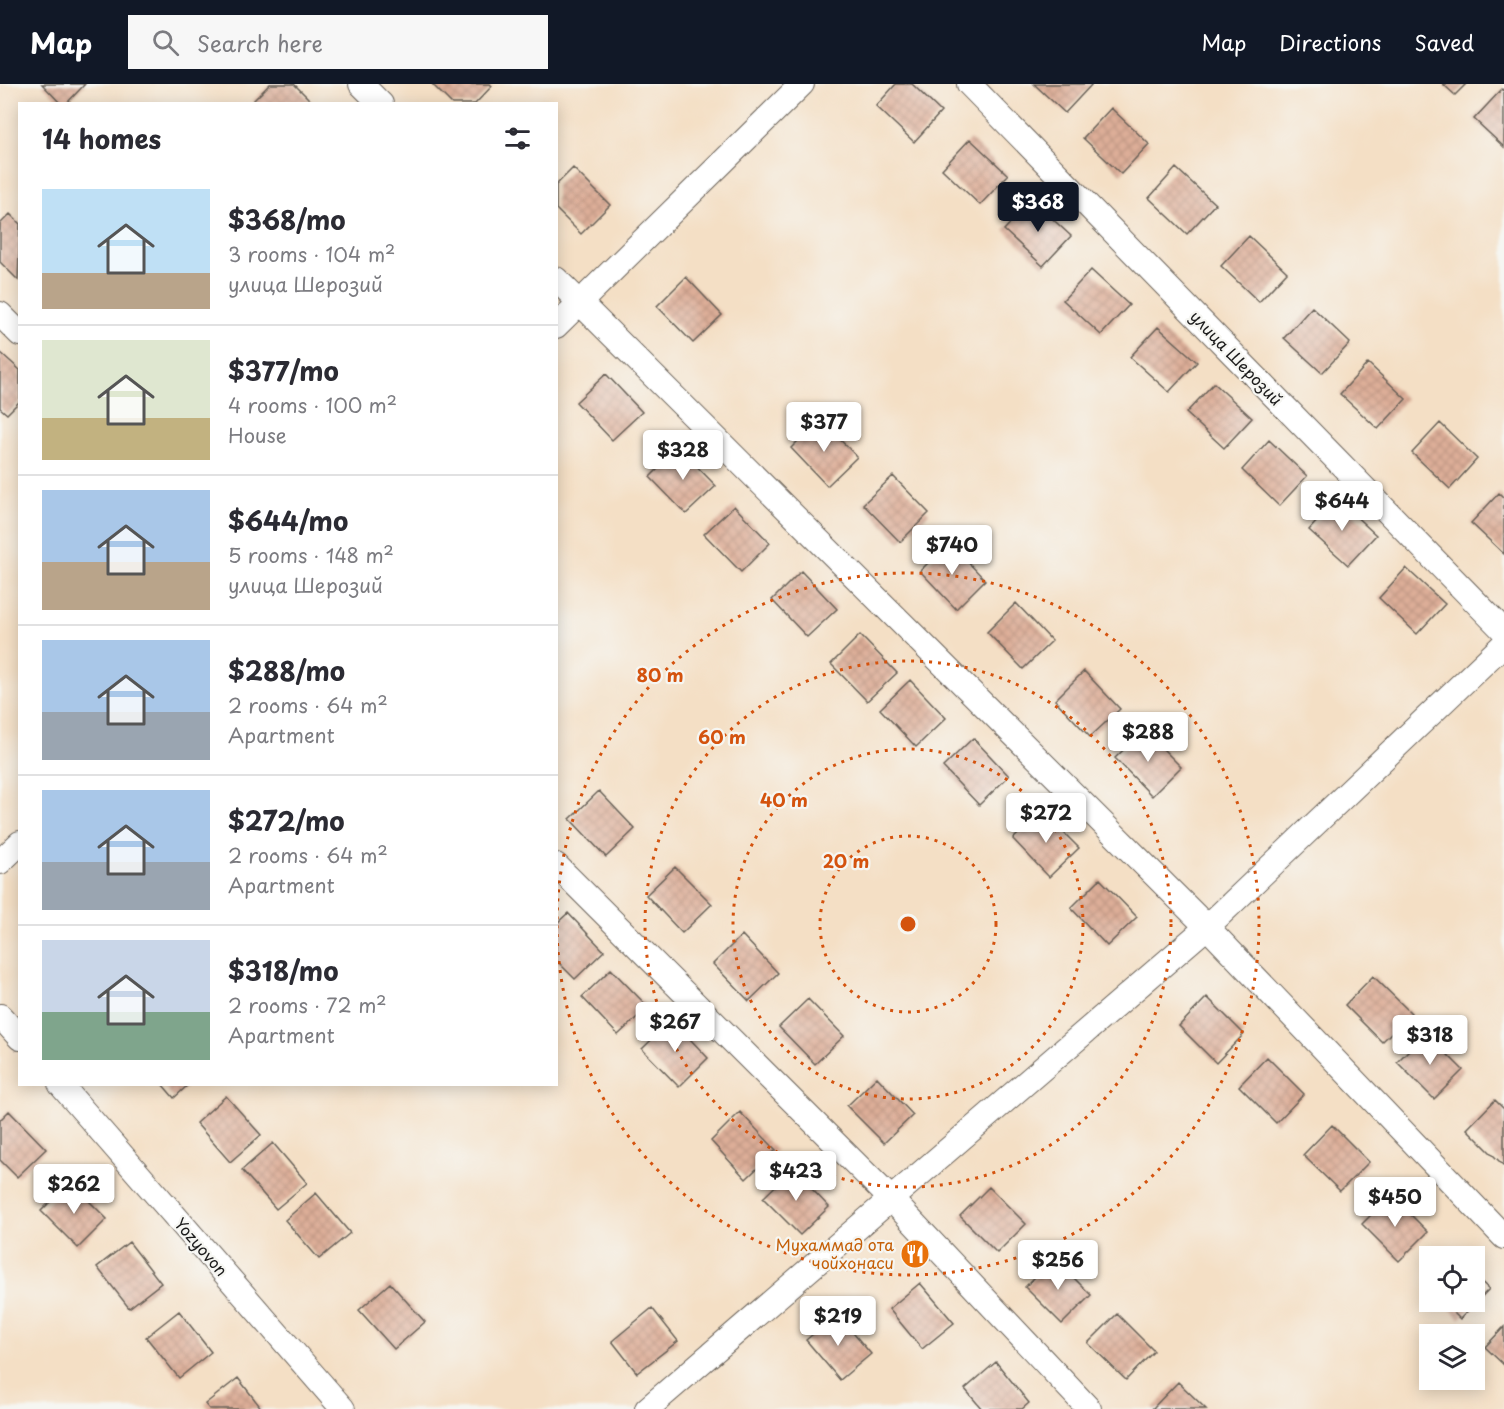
<!DOCTYPE html>
<meta charset="utf-8">
<style>
body{margin:0;font-family:"Playpen Sans",sans-serif;background:#f7f7f7;color:#2b2b33;height:100vh;display:flex;flex-direction:column;font-size:22px;white-space:nowrap}
*{box-sizing:border-box;margin:0}
p{font-size:20px;color:#7c7c81}
.icon{flex:none;width:33px;height:33px;fill:none;stroke:currentColor;stroke-width:2;stroke-linecap:round;stroke-linejoin:round}
.map{position:relative;flex:1;overflow:hidden}
.drawer{position:absolute;left:18px;top:18px;width:540px;height:984px;display:flex;flex-direction:column;background:#fff;border-radius:0px;box-shadow:0 3px 15px #0003}
.drawer>*{flex:none}
.buttons{position:absolute;left:1419px;top:1162px;display:grid;gap:12px}
.buttons a{display:grid;place-items:center;width:66px;height:66px;border-radius:0px;background:#fff;box-shadow:0 3px 15px #0003;font-size:30px}
.price{position:absolute;translate:-50% -51px;padding:0 14px;border-radius:6px;background:#fff;color:#222;font-size:20px;line-height:39px;filter:drop-shadow(0 2px 3px #0008)}
.price::after{content:'';position:absolute;left:50%;top:36px;width:18px;height:14px;margin-left:-9px;background:inherit;clip-path:polygon(0 0,100% 0,50% 100%)}
.price.on{background:#111827;color:#fff}
ul{padding:0;list-style:none}
li{display:flex;align-items:center;gap:18px;height:150px;padding:0 24px}
li+li{border-top:2px solid #e1e1e2}
li span{display:grid;place-items:center;flex:none;width:168px;height:120px;border-radius:0px;color:#555}
li>.icon{margin-inline-start:auto}
span .icon{width:72px;height:72px;fill:#fffc;stroke-width:1}
li b{font-size:26px}
h2{display:flex;justify-content:space-between;align-items:center;height:72px;padding:0 24px;font-size:26px}
header{display:flex;align-items:center;gap:36px;box-sizing:border-box;height:84px;padding:0 30px;background:#111827;color:#fff}
header strong{font-size:28px}
nav{display:flex;gap:33px;margin-inline-start:auto;font-size:21px}
.search{width:420px;height:54px;background:#f7f7f7;display:flex;align-items:center;gap:15px;box-sizing:border-box;padding:0 21px;border-radius:0px;color:#7c7c81;font-size:22px}
.map>svg:first-child{display:block}
</style>
<header>
<strong>Map</strong>
<div class="search"><svg class="icon" aria-label="search" viewBox="0 0 24 24"><circle cx="10" cy="10" r="6"/><path d="M15 15l6 6"/></svg>Search here</div>
<nav><a>Map</a><a>Directions</a><a>Saved</a></nav>
</header>
<div class="map">
<svg width="1504" height="1325" viewBox="0 0 1504 1325">
<defs>
<pattern id="building-cross-hatch" width="8" height="8" patternUnits="userSpaceOnUse" patternTransform="scale(1.5)"><rect width="8" height="8" fill="#ddae98"/><path d="M0 0l8 8M0 8l8-8" fill="none" stroke="#bd9582"/></pattern>
</defs>
<rect width="100%" height="100%" fill="#f6f6f2"/>
<filter id="ink" filterUnits="userSpaceOnUse"><feTurbulence type="fractalNoise" baseFrequency=".0167" numOctaves="2"/><feDisplacementMap in="SourceGraphic" scale="12" xChannelSelector="R" yChannelSelector="G"/><feConvolveMatrix kernelMatrix="1 2 1 2 8 2 1 2 1" color-interpolation-filters="sRGB"/></filter>
<filter id="wash" filterUnits="userSpaceOnUse"><feTurbulence type="fractalNoise" baseFrequency=".008" numOctaves="4" result="noise"/><feDisplacementMap in="SourceGraphic" scale="24" xChannelSelector="R" yChannelSelector="G"/><feGaussianBlur stdDeviation="1.35" result="paint"/><feColorMatrix in="noise" values="0 0 0 0 0 0 0 0 0 0 0 0 0 0 0 0 0 1.4 0 .05"/><feComposite in="paint" operator="in"/></filter>
<g filter="url(#wash)">
<rect width="100%" height="100%" fill="#f4dfc5"/>
<g id="blocks">
<!-- building -->
<path fill="url(#building-cross-hatch)" d="M42 0H85L66 20H61Z
M270 0H294L314 20H256L253 17Z
M432 0H490L492 2 475 20H452Z
M896 0H912L941 28 914 58 876 22Z
M1034 0H1092L1065 29Z
M1443 0H1466L1455 11Z
M1502 5 1504 7V63L1474 35Z
M1111 24 1149 60 1121 90 1083 54Z
M970 55 1008 91 980 121 942 85Z
M573 84 610 121 581 150 556 125V101Z
M1176 84 1215 120 1187 150 1149 114Z
M1032 116 1071 152 1043 182 1004 146Z
M10 130 20 140 18 196 0 178V140Z
M1249 152 1287 188 1259 218 1221 182Z
M1091 186 1129 221 1101 251 1063 216Z
M686 193 722 231 693 259 657 222Z
M1312 223 1350 259 1322 289 1284 254Z
M1158 243 1197 278 1169 308 1130 273Z
M0 268 20 286V317L7 330 0 324Z
M1368 279 1406 315 1378 345 1340 310Z
M606 290 642 328 612 356 576 318Z
M1214 299 1252 334 1224 364 1186 329Z
M820 335 857 373 827 402 791 364Z
M1440 339 1477 375 1450 405 1412 369Z
M1269 356 1307 392 1279 422 1242 386Z
M679 364 716 402 686 430 650 393Z
M893 392 929 429 900 458 863 420Z
M1499 409 1504 414V470L1471 439Z
M1337 415 1376 451 1348 481 1309 446Z
M734 422 770 459 741 488 704 450Z
M949 458 985 496 956 525 920 487Z
M1406 484 1445 520 1417 550 1379 514Z
M801 487 837 525 807 553 772 516Z
M1016 519 1052 557 1023 585 987 548Z
M860 551 897 589 867 617 831 580Z
M1084 587 1120 625 1090 653 1055 616Z
M910 596 946 634 916 663 880 625Z
M1144 646 1181 683 1152 712 1115 674Z
M973 654 1009 692 979 721 943 683Z
M599 707 635 745 606 773 570 735Z
M1042 727 1079 764 1049 793 1013 755Z
M675 783 712 820 682 849 646 811Z
M1100 795 1137 833 1107 862 1071 824Z
M568 829 604 867 575 895 556 876V840Z
M742 851 778 889 749 917 713 880Z
M611 885 648 923 618 951 582 913Z
M1373 892 1411 929 1382 958 1345 921Z
M1207 913 1244 950 1216 979 1179 942Z
M808 915 844 952 815 980 779 943Z
M672 936 708 974 679 1003 642 965Z
M1426 949 1463 986 1434 1015 1397 978Z
M1267 973 1304 1010 1276 1039 1239 1002Z
M877 993 913 1031 884 1059 847 1022Z
M162 1000H189L174 1014Z
M226 1012 261 1051 230 1078 196 1039Z
M1495 1016 1504 1025V1082L1467 1045Z
M9 1027 46 1065 17 1093 0 1076V1036Z
M740 1028 776 1066 746 1095 711 1057Z
M1332 1041 1369 1078 1340 1107 1303 1071Z
M273 1059 307 1099 276 1125 242 1086Z
M793 1085 829 1123 800 1151 763 1114Z
M70 1098 107 1135 78 1164 41 1127Z
M989 1103 1026 1140 997 1169 960 1132Z
M316 1109 350 1149 319 1175 285 1136Z
M1391 1111 1428 1148 1399 1177 1362 1140Z
M129 1158 161 1199 129 1224 97 1183Z
M1054 1174 1091 1211 1062 1240 1025 1203Z
M1474 1191 1489 1205 1460 1235 1443 1218H1474Z
M390 1199 425 1238 394 1265 359 1226Z
M920 1199 954 1239 922 1265 889 1225Z
M652 1224 678 1257 637 1289 612 1257Z
M179 1227 211 1268 179 1294 146 1253Z
M837 1230 871 1270 840 1296 806 1256Z
M1117 1230 1154 1267 1126 1296 1088 1259Z
M1504 1243V1281L1485 1263Z
M996 1278 1029 1319 1022 1325H982L965 1305Z
M238 1294 262 1325H209L205 1320Z
M1178 1298 1206 1325H1152Z"/>
</g>
</g>
<g filter="url(#ink)">
<use href="#blocks" fill-opacity="0" stroke="#686057" stroke-width="1.5"/>
<g fill="none" stroke-linecap="round" stroke-linejoin="round">
<!-- street casing -->
<g stroke="#686057" stroke-width="26">
<path id="street" d="M361 0 381 20
M969 0 1504 547
M556 195 1207 843 1504 1153
M0 230 20 250
M556 242 802 0
M0 778 20 759
M556 781 891 1115 1089 1325
M0 932 20 954
M60 1000 343 1325
M647 1325 1207 843 1504 560"/>
</g>
<!-- street -->
<use href="#street" stroke="#fff" stroke-width="24"/>
</g>
</g>
<!-- distance rings -->
<g fill="none" stroke="#d4530e" stroke-width="3" stroke-dasharray="3 6">
<circle cx="908" cy="840" r="88"/>
<circle cx="908" cy="840" r="175"/>
<circle cx="908" cy="840" r="263"/>
<circle cx="908" cy="840" r="351"/>
</g>
<!-- icons -->
<defs>
<g id="restaurant-disc" transform="scale(1.5)"><circle r="9.5" fill="#e8710a" stroke="#f6f6f2"/><path d="M-5-6h1v4h1v-4h1v4h1v-4h1v5L-1.5 .5V6h-2V.5L-5-1ZM5-6V6H3V1.5H1.5Q1.5-4 5-6Z" fill="#fff"/></g>
</defs>
<g fill-rule="evenodd">
<use href="#restaurant-disc" x="915" y="1170"/>
</g>
<g text-anchor="middle" stroke-width="4.5" stroke-linejoin="round" paint-order="stroke">
<!-- street labels -->
<g font-size="16" fill="#1c1c1c" stroke="#f6f6f2">
<text transform="translate(1236 274) rotate(46)" y="6">улица Шерозий</text>
<text transform="translate(201 1163) rotate(49)" y="6">Yozyovon</text>
</g>
<!-- food labels -->
<g font-size="16" fill="#c56008" stroke="#f6f6f2" text-anchor="end">
<text x="894" y="1167">Мухаммад ота<tspan x="894" dy="18">чойхонаси</tspan></text>
</g>
</g>
<circle cx="908" cy="840" r="9" fill="#d4530e" stroke="#f6f6f2" stroke-width="3"/>
<g font-size="18" text-anchor="middle" font-weight="bold" fill="#d4530e" stroke="#f6f6f2" stroke-width="4.5" stroke-linejoin="round" paint-order="stroke">
<text x="660" y="598">80 m</text>
<text x="722" y="660">60 m</text>
<text x="784" y="723">40 m</text>
<text x="846" y="784">20 m</text>
</g>
</svg>
<div class="buttons">
<a><svg class="icon" aria-label="locate" viewBox="0 0 24 24"><circle cx="12" cy="12" r="6"/><path d="M12 2v4M12 18v4M2 12h4M18 12h4"/></svg></a>
<a><svg class="icon" aria-label="layers" viewBox="0 0 24 24"><path d="M12 4l9 5-9 5-9-5zM3 14l9 5 9-5"/></svg></a>
</div>
<b class="price on" style="left:1038px;top:149px">$368</b>
<b class="price" style="left:824px;top:369px">$377</b>
<b class="price" style="left:683px;top:397px">$328</b>
<b class="price" style="left:1342px;top:448px">$644</b>
<b class="price" style="left:952px;top:492px">$740</b>
<b class="price" style="left:1148px;top:679px">$288</b>
<b class="price" style="left:1046px;top:760px">$272</b>
<b class="price" style="left:675px;top:969px">$267</b>
<b class="price" style="left:1430px;top:982px">$318</b>
<b class="price" style="left:796px;top:1118px">$423</b>
<b class="price" style="left:74px;top:1131px">$262</b>
<b class="price" style="left:1395px;top:1144px">$450</b>
<b class="price" style="left:1058px;top:1207px">$256</b>
<b class="price" style="left:838px;top:1263px">$219</b>
<section class="drawer">
<h2>14 homes<svg class="icon" aria-label="filters" viewBox="0 0 24 24"><path d="M4 7h16M4 17h16"/><circle cx="9" cy="7" r="2"/><circle cx="15" cy="17" r="2"/></svg></h2>
<ul>
<li><span style="background:linear-gradient(#bfe0f5 70%,#b9a48a 0)"><svg class="icon" aria-label="home" viewBox="0 0 24 24"><path d="M3 11l9-7 9 7M6 9v11h12V9"/></svg></span><div><b>$368/mo</b><p>3 rooms · 104 m²</p><p>улица Шерозий</p></div></li>
<li><span style="background:linear-gradient(#dfe7d0 65%,#c2b280 0)"><svg class="icon" aria-label="home" viewBox="0 0 24 24"><path d="M3 11l9-7 9 7M6 9v11h12V9"/></svg></span><div><b>$377/mo</b><p>4 rooms · 100 m²</p><p>House</p></div></li>
<li><span style="background:linear-gradient(#a9c7e8 60%,#b9a48a 0)"><svg class="icon" aria-label="home" viewBox="0 0 24 24"><path d="M3 11l9-7 9 7M6 9v11h12V9"/></svg></span><div><b>$644/mo</b><p>5 rooms · 148 m²</p><p>улица Шерозий</p></div></li>
<li><span style="background:linear-gradient(#a9c7e8 60%,#9aa5b1 0)"><svg class="icon" aria-label="home" viewBox="0 0 24 24"><path d="M3 11l9-7 9 7M6 9v11h12V9"/></svg></span><div><b>$288/mo</b><p>2 rooms · 64 m²</p><p>Apartment</p></div></li>
<li><span style="background:linear-gradient(#a9c7e8 60%,#9aa5b1 0)"><svg class="icon" aria-label="home" viewBox="0 0 24 24"><path d="M3 11l9-7 9 7M6 9v11h12V9"/></svg></span><div><b>$272/mo</b><p>2 rooms · 64 m²</p><p>Apartment</p></div></li>
<li><span style="background:linear-gradient(#c9d6e8 60%,#7fa58c 0)"><svg class="icon" aria-label="home" viewBox="0 0 24 24"><path d="M3 11l9-7 9 7M6 9v11h12V9"/></svg></span><div><b>$318/mo</b><p>2 rooms · 72 m²</p><p>Apartment</p></div></li>
</ul>
</section>
</div>
